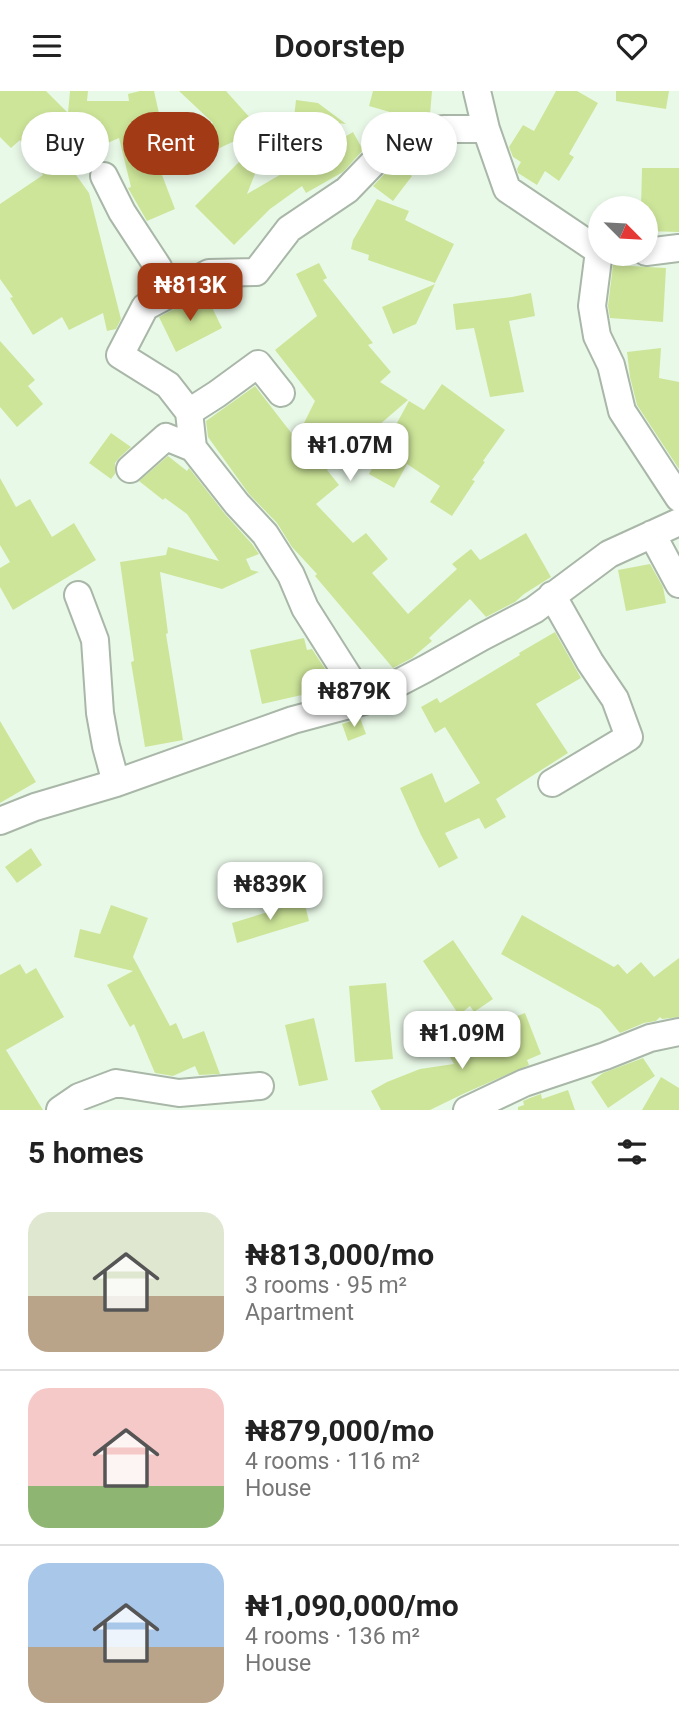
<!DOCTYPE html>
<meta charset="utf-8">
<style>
body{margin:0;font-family:Roboto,sans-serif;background:#f6f6f6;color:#222;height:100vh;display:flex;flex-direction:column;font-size:26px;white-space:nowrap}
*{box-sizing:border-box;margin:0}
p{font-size:23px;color:#767676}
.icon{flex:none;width:38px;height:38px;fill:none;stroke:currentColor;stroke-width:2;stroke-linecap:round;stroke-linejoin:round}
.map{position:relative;height:1019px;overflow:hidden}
.drawer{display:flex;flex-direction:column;background:#fff;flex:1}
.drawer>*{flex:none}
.banner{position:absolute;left:21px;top:21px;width:637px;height:63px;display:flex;gap:14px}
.needle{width:46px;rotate:114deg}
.tools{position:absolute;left:588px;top:105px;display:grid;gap:14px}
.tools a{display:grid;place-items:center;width:70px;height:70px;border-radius:50%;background:#fff;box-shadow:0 4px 10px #0003;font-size:35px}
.price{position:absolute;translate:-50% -60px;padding:0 16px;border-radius:14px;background:#fff;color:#222;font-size:23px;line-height:46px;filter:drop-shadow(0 2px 4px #0008)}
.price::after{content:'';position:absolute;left:50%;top:42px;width:21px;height:16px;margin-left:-10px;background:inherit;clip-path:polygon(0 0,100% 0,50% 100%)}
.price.selected{background:#a13a15;color:#fff}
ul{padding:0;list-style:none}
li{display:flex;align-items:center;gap:21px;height:175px;padding:0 28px}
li+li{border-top:2px solid #e0e0e0}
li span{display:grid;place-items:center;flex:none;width:196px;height:140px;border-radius:21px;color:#555}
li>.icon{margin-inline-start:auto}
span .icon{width:84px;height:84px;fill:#fffc;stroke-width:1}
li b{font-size:30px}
h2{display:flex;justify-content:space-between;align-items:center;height:84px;padding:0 28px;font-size:30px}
.pill{padding:0 24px;border-radius:32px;background:#fff;box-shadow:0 4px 10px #0003;font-size:24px;line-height:63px}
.pill.selected{background:#a13a15;color:#fff}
header{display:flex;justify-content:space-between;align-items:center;height:91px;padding:0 28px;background:#fff;font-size:32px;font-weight:600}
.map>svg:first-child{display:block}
</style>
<header><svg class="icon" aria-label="menu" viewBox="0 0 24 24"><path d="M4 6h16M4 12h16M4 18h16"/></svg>Doorstep<svg class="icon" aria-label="heart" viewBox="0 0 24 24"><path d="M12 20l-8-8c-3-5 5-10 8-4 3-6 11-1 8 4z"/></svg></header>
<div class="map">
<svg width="679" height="1019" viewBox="0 0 679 1019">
<rect width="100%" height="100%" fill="#e9f9e8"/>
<!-- building -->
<path fill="#cde599" d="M0 0H46L68 22 70 0H88L87 10H129L128 3 140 0H154L166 54 213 32 179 0H226L260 38 162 84 175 118 147 130 128 97 131 96 119 47 66 70 89 102 121 228 116 238 107 240 103 222 69 239 62 226 33 244 10 207 13 206 0 188V113L43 84 20 49 11 57 0 46Z
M373 0H432L430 24 400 26V24L369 15Z
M556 0H577L598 12 569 63 574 66 559 90 545 80 537 94 518 82 517 78 521 71 513 66 509 56 523 34 534 40Z
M616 0H669L666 18 616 10Z
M296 9 318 12 346 33 294 27Z
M273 37 247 103 353 41 363 59 343 81 306 102 302 95 270 118 234 154 195 115Z
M395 72 412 85 393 110 373 95Z
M642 77H679V141L646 140V117H641Z
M377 108 409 120 405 129 454 153 435 192 368 169 369 164 351 158 353 149Z
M319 172 327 187 323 189 373 252 368 254 391 281 380 291 408 309 327 379 339 394 316 413 353 452 366 442 388 468 372 482 408 523 457 478 452 473 471 458 480 469 526 442 551 486 524 503 515 511 486 526 470 508 429 547 432 550 412 567 393 577 315 485 317 483 292 456 277 432 249 403 208 346 206 330 255 295 296 348 315 310 275 259 317 225 296 183Z
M613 174 666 177 663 231 610 227 608 215Z
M435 193 416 233 393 243 382 216Z
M205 202 222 237 176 261 159 226Z
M531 202 535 225 509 230 524 301 490 306 474 237 456 239 453 213 512 206Z
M0 250 35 289 28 295 43 313 17 336 0 316Z
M661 257 659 287 679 291V378L637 314 630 286 627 261Z
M442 293 505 339 483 370 485 371 472 389 475 390 452 425 430 411 440 395 407 373 394 397 369 383 409 310 424 319Z
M111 342 131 356 120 366 115 372V383L111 388 89 372Z
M168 365 187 380 189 377 225 423 252 453 259 463 246 468 251 479 259 481 222 498 160 481 168 542 166 543 183 649 145 656 131 571 134 570 120 471 166 464 168 456 219 470 187 423 165 407 163 409 139 390Z
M0 387 16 416 30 408 52 446 74 432 96 469 13 519 0 496V477L10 471 0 454Z
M650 473 663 496 666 512 626 520 618 479Z
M555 541 581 587 536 613 568 662 496 708 506 726 485 738 479 727 445 742 458 767 439 777 421 744 400 697 432 682 445 712 480 692 445 636 435 642 421 616 437 607 440 612 520 564 519 562Z
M304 547 307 559 312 558 337 596 262 613 250 559Z
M360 627 366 643 348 650 342 633Z
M0 630 36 691 0 712Z
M31 757 42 774 17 792 5 776Z
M304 810 309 830 237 852 232 832Z
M111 814 148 827 133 866 170 935 176 932 183 948 204 940 220 983 199 984 195 975 173 985 155 982 134 933 130 936 107 894 133 880 74 866 80 838 100 843Z
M522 824 614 876 618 873 627 883 641 871 654 886 679 867V926L662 928 660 926 656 930 644 932 620 942 600 918 501 863Z
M453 849 493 908 474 921 470 915 459 924 423 870Z
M20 873 26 883 36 877 64 926 6 959 43 1019H0V884Z
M386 892 393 968 355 971 349 895Z
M525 922 541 963 527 969 529 974 465 1002 430 1019H381L371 1000 387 991 420 978 454 973 450 966 506 943 502 931Z
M314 927 328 989 299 995 285 934Z
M643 967 655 985 608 1017 591 991 603 982Z
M661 986 679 997V1019H642Z
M568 999 575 1019H518V1016L524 1014 523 1010 530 1007 541 1003 542 1008Z"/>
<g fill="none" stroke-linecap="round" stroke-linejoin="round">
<!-- minor casing -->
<g stroke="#a8b7a7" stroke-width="30">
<path id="minor" d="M477 0 486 38 507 98 599 160 592 215 597 245 611 274 622 320 679 407
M104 85 122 121 158 176 169 203
M646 161 679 157
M189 321 217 303 258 273 281 302
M193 357 189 321 168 294 120 264 145 216 209 182 256 181 289 138 347 99 402 42 445 38H486
M130 378 166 346 193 357 237 413 265 443 291 484 305 517 364 610
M652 443 679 493
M78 504 95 549 100 622 106 655 116 692
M552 504 590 571 615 608 629 646 552 692
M0 730 35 716 116 692 293 629 364 610 425 578 482 546 534 519 609 463 679 431
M60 1019 79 1006 116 992 179 1002 260 995
M467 1019 524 992 605 965 650 947 679 941"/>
</g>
<!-- minor -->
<use href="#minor" stroke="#fff" stroke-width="26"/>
</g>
</svg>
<div class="tools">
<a><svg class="needle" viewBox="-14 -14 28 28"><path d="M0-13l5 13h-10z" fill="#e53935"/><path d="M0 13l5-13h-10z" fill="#767676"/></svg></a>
</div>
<b class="price selected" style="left:190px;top:232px">₦813K</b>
<b class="price" style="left:350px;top:392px">₦1.07M</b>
<b class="price" style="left:354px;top:638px">₦879K</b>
<b class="price" style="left:270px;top:831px">₦839K</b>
<b class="price" style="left:462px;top:980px">₦1.09M</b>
<div class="banner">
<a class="pill">Buy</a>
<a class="pill selected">Rent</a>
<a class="pill">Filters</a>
<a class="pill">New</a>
</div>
</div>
<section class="drawer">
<h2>5 homes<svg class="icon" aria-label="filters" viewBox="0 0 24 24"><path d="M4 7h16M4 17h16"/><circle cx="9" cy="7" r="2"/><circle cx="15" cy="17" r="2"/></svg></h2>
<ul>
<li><span style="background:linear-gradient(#dfe7d0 60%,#b9a48a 0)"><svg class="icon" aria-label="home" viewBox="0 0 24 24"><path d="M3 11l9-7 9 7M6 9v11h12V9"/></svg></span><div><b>₦813,000/mo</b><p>3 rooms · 95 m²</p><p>Apartment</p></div></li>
<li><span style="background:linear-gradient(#f6c9c9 70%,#8fb573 0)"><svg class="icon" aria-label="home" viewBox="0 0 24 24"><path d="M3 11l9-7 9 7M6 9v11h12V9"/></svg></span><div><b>₦879,000/mo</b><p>4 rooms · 116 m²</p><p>House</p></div></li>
<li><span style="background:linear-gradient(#a9c7e8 60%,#b9a48a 0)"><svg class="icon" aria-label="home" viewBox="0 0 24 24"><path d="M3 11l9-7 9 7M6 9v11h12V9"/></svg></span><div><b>₦1,090,000/mo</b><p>4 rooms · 136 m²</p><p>House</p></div></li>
</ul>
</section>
